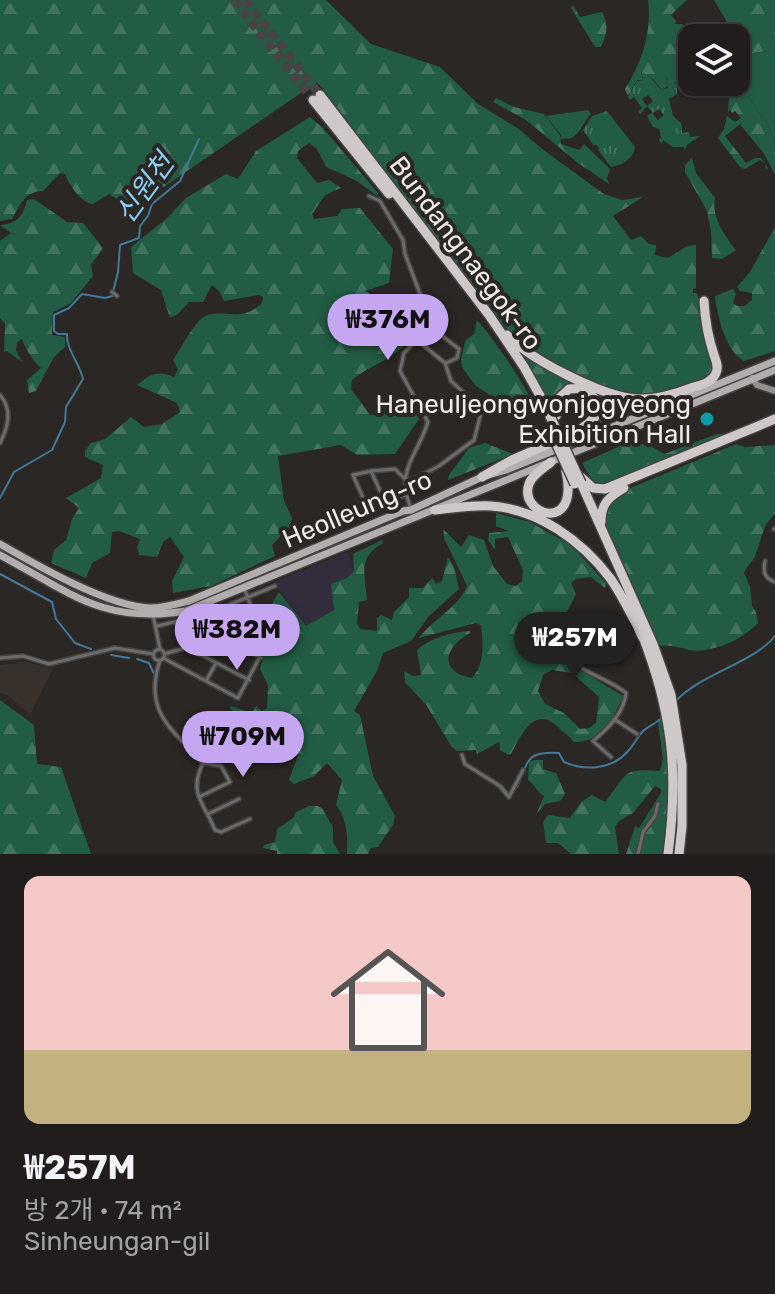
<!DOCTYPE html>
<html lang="ko">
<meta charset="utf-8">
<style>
body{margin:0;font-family:Rubik,"Noto Sans KR",sans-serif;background:#282625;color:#f1f3f6;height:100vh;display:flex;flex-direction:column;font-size:30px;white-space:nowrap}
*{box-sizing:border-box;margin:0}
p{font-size:26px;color:#a2a2a3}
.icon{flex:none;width:44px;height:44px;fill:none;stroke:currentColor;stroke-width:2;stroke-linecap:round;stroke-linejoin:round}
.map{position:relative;height:854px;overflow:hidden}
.details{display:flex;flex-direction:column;background:#201d1c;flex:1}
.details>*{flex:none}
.controls{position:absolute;left:678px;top:24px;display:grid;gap:16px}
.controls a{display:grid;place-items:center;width:72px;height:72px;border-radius:16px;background:#201d1c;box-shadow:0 2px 6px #0004,0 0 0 2px #3d3b3b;font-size:40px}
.price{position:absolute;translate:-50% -68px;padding:0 18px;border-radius:28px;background:#c5a7f1;color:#111;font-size:26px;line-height:52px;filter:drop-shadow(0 2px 4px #0008)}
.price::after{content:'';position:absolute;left:50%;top:48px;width:24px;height:18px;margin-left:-12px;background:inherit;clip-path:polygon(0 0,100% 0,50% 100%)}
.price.active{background:#222;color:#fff}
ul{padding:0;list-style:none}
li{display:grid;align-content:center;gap:16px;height:424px;padding:0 24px}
li span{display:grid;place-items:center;height:248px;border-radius:16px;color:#555}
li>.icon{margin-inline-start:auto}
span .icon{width:144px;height:144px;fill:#fffc;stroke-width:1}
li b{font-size:34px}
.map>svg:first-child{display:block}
</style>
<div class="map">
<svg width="775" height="854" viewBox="0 0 775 854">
<defs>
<pattern id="grass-tufts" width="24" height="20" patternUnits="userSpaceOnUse" patternTransform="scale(2)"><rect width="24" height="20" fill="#225c44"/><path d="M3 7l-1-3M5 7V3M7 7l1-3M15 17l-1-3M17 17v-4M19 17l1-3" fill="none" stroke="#42745f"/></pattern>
<pattern id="forest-firs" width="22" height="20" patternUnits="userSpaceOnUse" patternTransform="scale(2)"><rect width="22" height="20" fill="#225c44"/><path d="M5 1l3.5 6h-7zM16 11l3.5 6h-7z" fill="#42745f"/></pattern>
</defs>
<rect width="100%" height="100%" fill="#2a2725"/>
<!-- built -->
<path fill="#38302a" d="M27 662 53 669 30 715 7 695 0 693V665Z"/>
<!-- medical -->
<path fill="#322c3c" d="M348 552 354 571 347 578 334 610 305 627 274 582Z"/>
<!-- grass -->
<path fill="url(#grass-tufts)" d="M642 72 653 80 661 90 668 88 666 78 677 84V94L669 99 673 116 681 123 682 133 689 132 690 137 700 136 687 145 685 150 683 147H673L663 140 662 144 659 140 661 137 659 129 653 127 647 116 652 113 658 120 664 115 659 109 653 113 647 106 653 101 648 95 642 99 647 106 640 114 638 111 642 108 634 97 630 100 628 97 637 81 643 80Z
M588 110 591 114C585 120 579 134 572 138 569 139 565 138 561 139V135L546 116Z
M607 111 635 147C633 159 623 165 611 167L598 150 599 148 596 144 594 146 583 130 592 116Z"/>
<!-- forest -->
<path fill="url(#forest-firs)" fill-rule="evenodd" d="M0 0H326L371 44 440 67 478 104 519 129 542 149 604 194 622 200 643 197 613 216 631 240 641 236 649 244 656 245 655 255 668 258 687 246 696 245V288L693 289V293H697L715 364C711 379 701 380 688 385 673 391 656 397 640 397 621 396 604 388 587 380 547 362 521 348 493 313L321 91 323 89 317 82 155 193 145 190 132 206H128L109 194 93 204C80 202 70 186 65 174L60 173 43 191C25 191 20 205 12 219L0 221Z
M648 0H687L671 15 676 21 675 24H683L680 34 677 35V83L671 82 666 77 667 87 662 90 653 79 641 72 643 80H637L628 96 625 89C642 60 652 34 648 0Z
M714 0H775V50L746 54 748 96 766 122 775 142V175L765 155 740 124 725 136 746 163 755 158H761L768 168 766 170 765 164 760 160 745 169 740 167 718 138 724 129 727 116 735 122 741 118 735 111 732 113 730 110 728 112 730 82H736V38H731L726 20Z
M573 5 580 17 602 12C609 24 607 35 601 47H595L571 8Z
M496 98 514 107 544 114 560 135 561 144 579 150 584 144 610 169 607 178 609 184 578 163 526 120 493 102Z
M310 117 323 128 378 193 377 196 357 181 326 167 317 149 309 143 298 151 297 158 317 183 329 180 341 188 325 195 312 214 314 219 337 216 342 209 360 208 393 249 389 283 365 291 381 299 405 297 416 308C420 354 380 357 352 380L351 389 370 415 414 410 419 419 395 454 357 455 341 445 278 456 284 501 292 518 290 526 272 545 275 556 211 586 173 593 172 581 184 557 170 537 163 542 157 557 139 555 137 547 140 539 119 531 112 532 110 553 92 563 86 578 51 563 54 550 66 540 72 519 79 508 66 498 101 478 103 465 85 457V451L91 443 105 439 131 417 144 427 162 424 180 412 177 403 137 385C151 374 157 370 174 377L178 370 173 360C179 351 194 324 202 318 220 306 240 325 262 303L263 297 259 295 224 301 219 291 212 285 203 302H189L178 314 170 318 161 290 133 273 131 247 166 219 186 198 226 174 238 179 256 151Z
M692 158 696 173 715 198C711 217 725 236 736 250L722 259 712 258 711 231 707 211 685 172V165Z
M34 199 67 222 83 223 103 248 91 265 93 276 71 303 53 312 52 335 65 337V347L54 357 36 391 29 393 27 380 41 368C35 363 24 347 22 339L17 342 16 350 22 362 7 351 4 352 5 324 0 318V241L11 233 0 225C17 224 23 216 27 200Z
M775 227V351L744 361C726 352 717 315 715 296L733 289 736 294 733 303 737 306H744L752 300V293L740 291 737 287 750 272Z
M477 320C491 335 535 397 537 415L521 417 475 385 462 367 461 359 465 341 474 334Z
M510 341 589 386 657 401 587 429 600 422V408L597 396 567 387 555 418Z
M717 434H730L603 485 593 482 582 463 629 442 651 446 664 454Z
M485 443 513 454 448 480 449 475 469 448Z
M736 444 745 447 775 445V514C760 528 763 538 755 556 752 563 747 565 744 573L750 587 752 606 756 612 758 623C744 639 711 654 689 650 679 647 670 645 658 646L605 524 608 500 616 494Z
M496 513 530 522 571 545 606 583 605 588 591 577 576 579 571 583 576 594 566 614 533 613 532 637 551 639C565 620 579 636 596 628 604 632 614 645 614 655L602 654 583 646 576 652 570 664 623 696C614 718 601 743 574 742 570 736 565 734 560 729 535 703 522 734 511 754L508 755 500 750 499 742 477 754 476 750 457 751 451 746 427 706 405 682 404 671 413 676 421 675 417 650C430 638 452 632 470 631V633C445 647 437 671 472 678 485 664 483 644 481 625L476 623 419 638C433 619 459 607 467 586L444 538 443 529 461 547 469 535 484 540 493 566 507 584 516 586 522 581 523 570 508 537 495 539V550L488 540 489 533 508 531 496 526ZM552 670 572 673 599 697 596 723 589 728 580 729 564 713 545 704 538 691 543 675Z
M382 540 383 543C357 558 365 574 367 600L359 602 357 623 360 629 377 631V618L381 615 392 620 394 612 409 597V588H423L432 578 436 584 442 581 448 557 454 567 459 589 429 616 411 641 383 653 377 671 354 711 360 715 373 776 395 816 393 825 378 847 371 848 368 854H347C348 837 347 818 336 805L342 780 327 763 314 776 294 784 289 780 298 755 294 753 273 761 268 759 269 753 263 749 259 740 241 734 239 728 242 727V720L231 722 237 713 230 709 231 706 252 713 256 706 262 711 267 708 268 685 260 669 267 644 262 628 269 609 279 592 306 626 334 610 331 584 347 578 354 571 353 554Z
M0 700 34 725 37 764 61 767 91 854H0Z
M661 719H666C670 765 669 808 662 854H626L635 826 639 828 661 793V789L655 786 633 813 619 821 615 827 619 854H571L558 843H546L543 822 548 815 570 818 581 802 592 795 605 802C628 774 620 768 660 771L663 759 658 723Z
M534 760H543V769L556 773 565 794 560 801 545 804 537 813 544 796C537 792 535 785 528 780L529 762Z
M309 806H318L323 809 333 828V842L340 854H277V851L263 848 264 845 275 842 277 829 293 818 296 812Z"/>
<!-- park -->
<path fill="#225c44" d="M775 50V142L766 122 748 96 746 54Z"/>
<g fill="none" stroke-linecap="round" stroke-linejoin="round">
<!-- stream -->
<path stroke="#417a99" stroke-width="2" d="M0 498 14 472 52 450 65 422 66 407 83 379C80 364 66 349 67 334H58L54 331V315L69 308 82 294 105 298 112 296 118 272 120 245 139 238 140 226 148 216 152 204 180 181 199 139
M0 574 52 602 56 619 75 643 91 649
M111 655 129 658
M137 659 149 663 154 674
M675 702C699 674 754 663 775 636
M517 787C529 762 524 751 559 753L564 762C585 771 612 770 628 751 634 745 637 737 643 731 650 725 657 724 663 716"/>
<!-- highway-tunnel -->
<path stroke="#474543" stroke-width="9" stroke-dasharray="9 4.5" stroke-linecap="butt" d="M234 0 313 100
M245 0 320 95"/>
<!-- street casing -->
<g stroke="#454341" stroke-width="6">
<path id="street" d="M369 196 380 201 403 240 405 254 425 307V325L417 340 404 353 400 371 428 422C417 457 395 469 411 509
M112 292 117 296
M424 346 436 331 459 349 457 358 446 363
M0 395C13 410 8 427 0 443
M371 471 385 502
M405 495 368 509 353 475 371 471 395 469 405 479 412 480 439 466 474 440 481 413 478 406 451 381 445 363 417 340
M774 529H775
M765 561C763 572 764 578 775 582
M230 605 241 630
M153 615 160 649
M204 615 214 640
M564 619C536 662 603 673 626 693 624 712 608 729 593 741L611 757
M182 621 192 650 249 680
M157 626 204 615 275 586
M224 637 261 658
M153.5 655a5.5 5.5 0 1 1 11 0a5.5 5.5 0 1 1-11 0Z
M164 654 224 637 259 623
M0 658 23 656 49 664 115 648 153 654
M163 658 238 698 266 645 244 588
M160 660C143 712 171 728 203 763 188 793 204 803 215 830L221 832 250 819
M206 681 216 663
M614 719 637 734
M462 755 465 764 500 786 509 797 523 770
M199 797 230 782 221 766 203 763
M208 814 239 799
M638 854 643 832 655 816 658 804"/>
</g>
<!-- secondary casing -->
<g stroke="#454341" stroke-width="9">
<path id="secondary" d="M752 378 757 385 775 391"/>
</g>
<!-- primary casing -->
<g stroke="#454341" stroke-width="10">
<path id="primary" d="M0 544C38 566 109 607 151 608 164 608 176 604 189 601L403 511 411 510 482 477 506 470 775 361
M0 555C68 591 103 625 186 611L775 370"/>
</g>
<!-- highway casing -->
<g stroke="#454341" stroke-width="12">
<path id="highway" d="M320 95 489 315 524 367 543 401
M313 100 389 194
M507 335C531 360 603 397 637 399 656 400 673 395 691 388 700 385 712 383 716 373 719 367 716 361 714 355 708 337 705 320 704 301
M551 462C544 468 532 475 529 484 518 515 580 535 566 471
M482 477 512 460 579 431 595 417 596 400 584 388 569 389 557 400 556 416
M581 477 593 488 605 489 775 419
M581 483 653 644 671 695 682 765V826L679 854
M435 510C453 508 472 505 491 506 538 509 582 541 610 578 623 596 633 618 643 638
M601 522C601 503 609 497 624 488
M642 634C672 711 679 772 668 854"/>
</g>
<!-- street -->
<use href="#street" stroke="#6d6b6a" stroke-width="3"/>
<!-- secondary -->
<use href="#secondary" stroke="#949190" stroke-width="6"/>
<!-- primary -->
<use href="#primary" stroke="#b2aead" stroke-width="7"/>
<!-- highway -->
<use href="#highway" stroke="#cec9c8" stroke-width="9"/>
<!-- highway-bridge casing -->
<g stroke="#454341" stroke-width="12" stroke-linecap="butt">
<path id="highway-bridge" d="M543 401 581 483
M551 432 575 484"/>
</g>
<!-- highway-bridge -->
<use href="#highway-bridge" stroke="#cec9c8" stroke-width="9"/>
</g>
<!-- markers -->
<circle fill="#0f9aa8" stroke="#2a2725" stroke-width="3" cx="707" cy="419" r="8"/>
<g text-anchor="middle" stroke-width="8" stroke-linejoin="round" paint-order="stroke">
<!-- street labels -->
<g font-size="26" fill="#eeecea" stroke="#2a2725">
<text transform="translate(466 253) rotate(53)" y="9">Bundangnaegok-ro</text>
<text transform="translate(357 509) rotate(-23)" y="9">Heolleung-ro</text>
</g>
<!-- poi labels -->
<g font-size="26" fill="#eeecea" stroke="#2a2725" text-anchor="end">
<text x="691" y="413">Haneuljeongwonjogyeong<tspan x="691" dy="30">Exhibition Hall</tspan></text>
</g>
<!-- water labels -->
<g font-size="28" font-style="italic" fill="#8ccff5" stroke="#2a2725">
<text transform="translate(144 188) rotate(-54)" y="10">신원천</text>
</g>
</g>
</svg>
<div class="controls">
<a><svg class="icon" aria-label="layers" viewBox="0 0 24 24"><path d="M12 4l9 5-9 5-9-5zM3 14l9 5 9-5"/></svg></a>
</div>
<b class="price" style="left:388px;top:362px">₩376M</b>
<b class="price" style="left:237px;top:672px">₩382M</b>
<b class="price active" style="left:575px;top:680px">₩257M</b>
<b class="price" style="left:243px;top:779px">₩709M</b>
</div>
<section class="details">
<ul>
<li><span style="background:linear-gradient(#f6c9c9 70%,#c2b280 0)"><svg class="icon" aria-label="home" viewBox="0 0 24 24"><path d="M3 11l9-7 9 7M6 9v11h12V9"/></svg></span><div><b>₩257M</b><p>방 2개 · 74 m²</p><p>Sinheungan-gil</p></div></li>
</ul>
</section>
